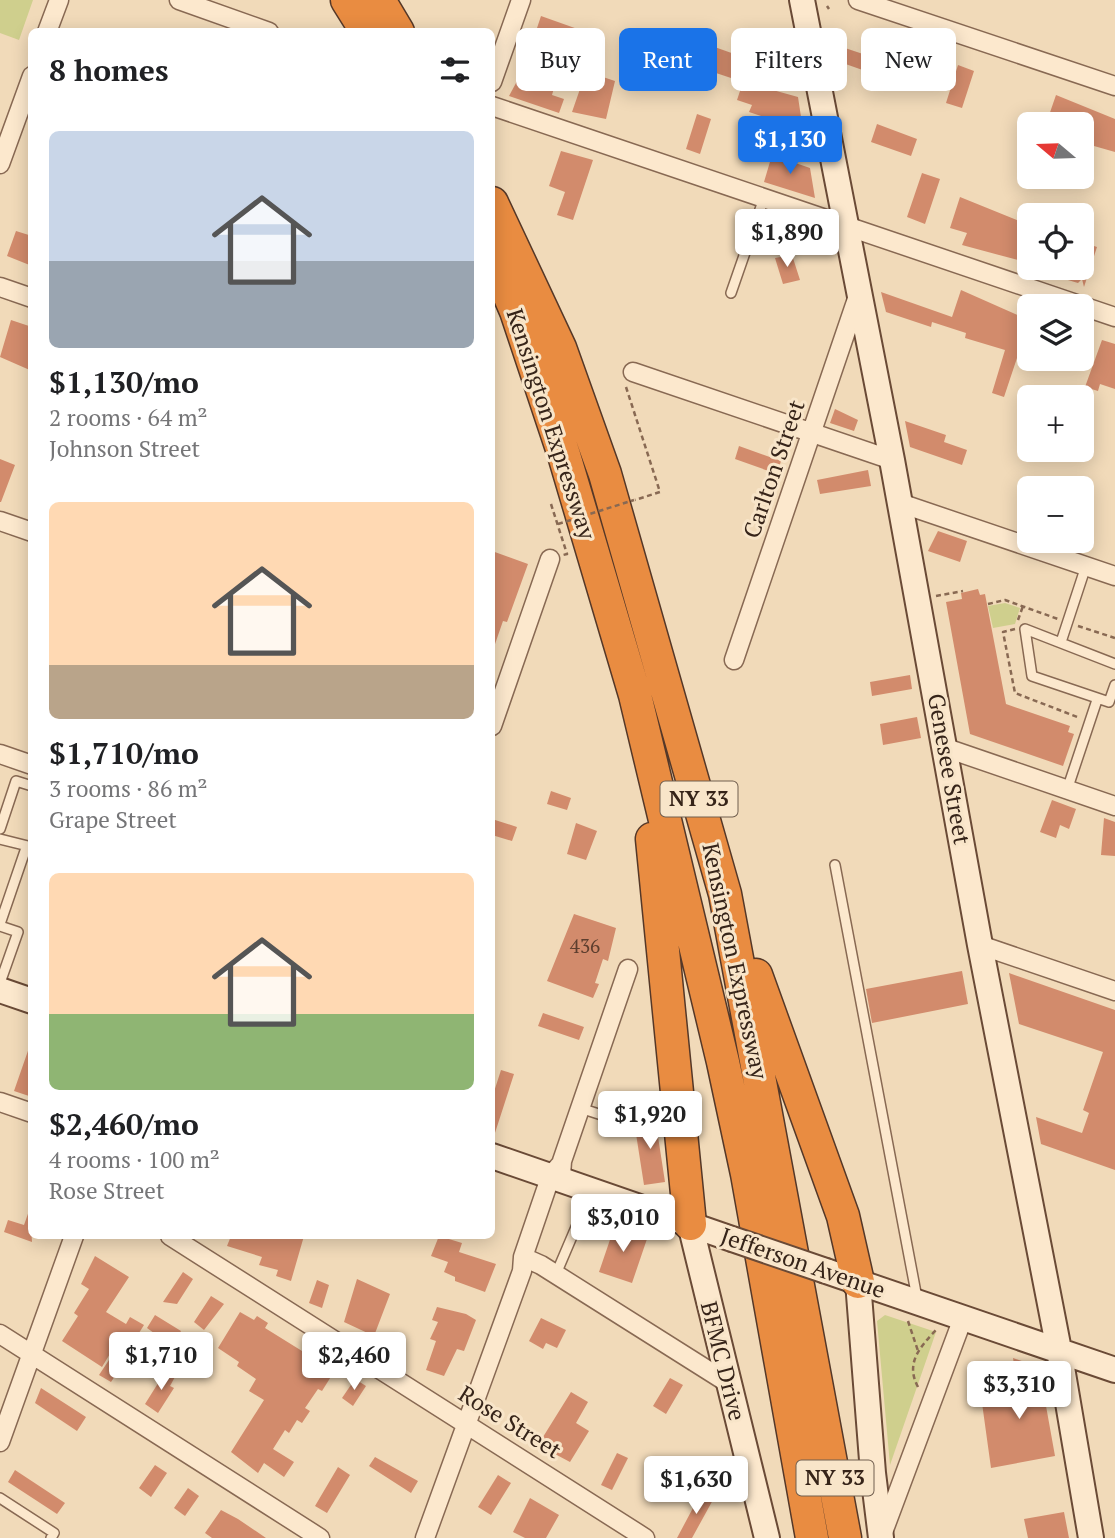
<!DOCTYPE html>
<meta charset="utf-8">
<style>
body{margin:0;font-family:"PT Serif",serif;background:#f2f2f2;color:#202124;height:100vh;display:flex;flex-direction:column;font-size:26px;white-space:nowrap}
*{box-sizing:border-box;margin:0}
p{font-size:23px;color:#757577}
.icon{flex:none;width:38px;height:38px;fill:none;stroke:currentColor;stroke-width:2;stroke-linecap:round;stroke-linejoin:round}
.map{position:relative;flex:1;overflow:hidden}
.sheet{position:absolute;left:28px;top:28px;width:467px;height:1211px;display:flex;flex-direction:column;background:#fff;border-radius:10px;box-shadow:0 4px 18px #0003}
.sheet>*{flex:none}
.top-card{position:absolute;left:516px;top:28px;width:494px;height:63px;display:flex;gap:14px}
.needle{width:46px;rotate:289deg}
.controls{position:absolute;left:1017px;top:112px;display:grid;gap:14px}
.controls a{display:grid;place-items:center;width:77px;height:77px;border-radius:10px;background:#fff;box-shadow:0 4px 18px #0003;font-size:35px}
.price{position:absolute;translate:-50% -60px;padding:0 16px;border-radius:7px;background:#fff;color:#222;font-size:23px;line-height:46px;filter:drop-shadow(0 2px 4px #0008)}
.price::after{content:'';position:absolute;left:50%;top:42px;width:21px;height:16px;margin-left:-10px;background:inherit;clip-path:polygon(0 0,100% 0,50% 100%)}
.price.current{background:#1a73e8;color:#fff}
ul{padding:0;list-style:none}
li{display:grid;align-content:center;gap:14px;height:371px;padding:0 21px}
li span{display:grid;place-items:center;height:217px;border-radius:10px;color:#555}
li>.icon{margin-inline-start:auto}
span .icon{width:126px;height:126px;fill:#fffc;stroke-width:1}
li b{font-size:30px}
h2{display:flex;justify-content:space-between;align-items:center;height:84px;padding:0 21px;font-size:30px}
.tag{padding:0 24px;border-radius:10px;background:#fff;box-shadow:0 4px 18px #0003;font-size:24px;line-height:63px}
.tag.current{background:#1a73e8;color:#fff}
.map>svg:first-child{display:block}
</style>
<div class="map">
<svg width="1115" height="1538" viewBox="0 0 1115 1538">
<rect width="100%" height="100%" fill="#f1dab9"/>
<!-- green -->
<path fill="#cfcf8d" d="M0 0H33L19 40 0 33Z
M1005 603 1020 608 1015 624 993 628 988 606Z
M885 1315 936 1332 890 1465 877 1321Z"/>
<!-- building -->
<path fill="#d28b6c" d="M541 16 586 32 580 48 569 44 561 64 552 95 564 99 559 113 509 96 523 70Z
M892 39 903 43 891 80 837 61 833 44 884 61Z
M709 45 754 61 748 78 756 81 755 85 798 97 803 130 749 112 752 105 737 100 743 82 701 68Z
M958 65 974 71 962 108 946 103Z
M588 66 602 71 600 76 615 81 606 119 572 112Z
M1056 95 1115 119V152L1094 146 1091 156 1082 152V124H1046Z
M697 114 711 119 700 154 686 149Z
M877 124 917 139 911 156 871 142Z
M561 151 593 160 573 220 557 215 565 192 549 186Z
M772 155 810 168 815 198 764 182Z
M922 173 940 179 925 224 907 217Z
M960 197 1029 225V251L1025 262 962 245 967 233 950 228Z
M16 231 32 236V266L7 256Z
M1082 242 1097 247 1084 287 1082 279 1078 283 1061 278 1062 272 1056 270V268H1082Z
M792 255 800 280 783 284 775 258Z
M961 290 1029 320V359L1017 358 1004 397 992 393 1005 350 965 338 966 333 932 322 931 327 886 312 881 292 952 317Z
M11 320 32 327V371L0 357Z
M1102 340 1115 344V389L1100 384 1098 391 1085 387Z
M835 409 858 420 854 431 830 423Z
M905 421 946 435 944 442 967 450 962 465 910 447Z
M739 446 781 461 777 474 735 459Z
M0 459 15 465 1 502H0Z
M868 470 871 486 820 494 817 480Z
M938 531 967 541 960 562 928 551Z
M492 551 528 564 507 622 503 621 494 647Z
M978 589 980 595 985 594 1006 704 1070 726 1068 732 1074 734 1063 766 970 734 946 602 962 599 961 593Z
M910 675 912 689 872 696 870 682Z
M917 717 921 738 883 745 880 724Z
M551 791 571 798 567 810 547 804Z
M1052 800 1076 809 1069 829 1060 825 1056 838 1040 832Z
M1104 818 1115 822V856L1101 855Z
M492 819 517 827 512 841 492 835Z
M576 823 597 831 586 860 567 854Z
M574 914 616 928 608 961 603 959 595 983 599 984 593 998 547 981Z
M962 971 968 1004 872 1023 866 989Z
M1009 973 1115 1010V1170L1041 1144 1036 1117 1082 1133 1089 1113 1083 1110 1103 1052 1019 1024Z
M543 1013 584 1027 579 1040 538 1026Z
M30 1045 32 1046V1097L14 1091Z
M501 1070 514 1074 494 1136 492 1098Z
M655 1117 665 1182 644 1185 634 1121Z
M30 1208 32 1242 4 1232 8 1220 24 1225Z
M615 1225 648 1236 632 1283 599 1272Z
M231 1236H304L291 1281 276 1276 278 1270 259 1265 262 1257 227 1246Z
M439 1236 462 1243 459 1252 496 1264 485 1292 455 1281V1277L444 1272 448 1262 431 1256Z
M95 1256 129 1277 106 1312 126 1324 130 1317 144 1325 134 1341 122 1334 102 1367 62 1341 78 1316 74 1313 89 1289 81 1284Z
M183 1272 193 1279 177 1304 163 1302Z
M357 1279 390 1294 374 1336 344 1322Z
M317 1280 329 1285 322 1308 309 1303Z
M211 1296 224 1304 204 1330 194 1322Z
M437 1307 466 1314 476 1320 464 1351 457 1349 444 1376 426 1370 436 1341 430 1339 438 1322 432 1320Z
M240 1312 254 1320 257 1316 268 1323 265 1328 302 1351 304 1349 337 1367 322 1391 318 1389 305 1408 310 1411 302 1423 297 1420 289 1433 285 1430 273 1449 294 1462 284 1477 264 1463 258 1473 231 1452 264 1400 249 1391 256 1379 237 1366 239 1362 218 1348Z
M155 1315 181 1331 172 1346 147 1328Z
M541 1318 566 1330 557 1348 546 1343 543 1349 529 1341Z
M1013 1358 1039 1367 1055 1456 991 1468 982 1403 1011 1397 1008 1379 1016 1378Z
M109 1360 121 1367 111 1382 99 1375Z
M167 1369 176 1375 170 1386 174 1388 158 1413 145 1404Z
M670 1378 683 1385 666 1414 653 1406Z
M355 1379 366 1386 353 1406 342 1398Z
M41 1388 86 1417 77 1431 35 1403Z
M571 1392 588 1402 576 1423 589 1431 570 1462 538 1445Z
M617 1453 628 1458 612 1490 601 1485Z
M375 1457 418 1481 411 1493 369 1466Z
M155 1465 167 1473 151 1497 139 1488Z
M338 1467 350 1475 327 1513 315 1506Z
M15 1470 65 1503 57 1514 8 1482Z
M498 1475 511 1483 491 1515 478 1507Z
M188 1488 199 1496 185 1516 174 1508Z
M702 1491 714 1498 692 1538H677Z
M530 1498 559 1515 546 1538H525L513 1532Z
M221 1510 238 1519 266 1538H212L205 1533Z
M1064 1512 1069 1538H1028L1024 1519Z"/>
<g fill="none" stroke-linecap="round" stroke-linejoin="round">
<!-- lane casing -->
<g stroke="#886953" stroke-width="12">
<path id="lane" d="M731 293 764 198
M1061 642 1086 566
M1115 664 1025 629 1032 676 1109 702 1115 685
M1067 790 1097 700
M0 829 16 781 32 786
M0 839 32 847
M835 865 917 1298
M0 924 26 848
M0 926 18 932 0 983
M580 1108 611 1118
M556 1274 591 1192
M0 1498 54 1533 51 1538"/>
</g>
<!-- street casing -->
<g stroke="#886953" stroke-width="21">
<path id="street" d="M179 0 269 32
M858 0 1115 86
M47 32 59 0
M492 82 521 0
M492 106 1115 317
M0 164 32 76
M0 287 32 298
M633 372 892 460
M900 503 1115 576
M0 521 32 532
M734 660 858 296
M492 726 550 559
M946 748 1115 806
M0 754 32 765
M980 945 1115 991
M0 1102 32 1113
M561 1176 562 1161 628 969
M170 1236 645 1538
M523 1257 541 1265 728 1383
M0 1334 320 1538
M0 1442 74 1236
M882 1535 963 1318
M425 1538 522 1271 523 1257 551 1175 560 1165"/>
</g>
<!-- secondary casing -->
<g stroke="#6a4a36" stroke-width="28">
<path id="secondary" d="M802 0 892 460 980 945 1059 1350 1091 1538
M0 990 32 1001
M492 1156 732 1239
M690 1224 767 1538
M826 1271 1115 1370
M858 1282 873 1473 881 1538"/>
</g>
<!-- highway casing -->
<g stroke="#553828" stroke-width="35">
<path id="highway" d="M347 0 367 32
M379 0 398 32
M492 203 560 348 605 474 725 894 845 1538
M492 255 516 311 564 455 635 695 723 1062 747 1174 812 1538
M652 839 690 1224
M756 975 843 1216 858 1282"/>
</g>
<!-- path -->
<path stroke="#886953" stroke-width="2.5" stroke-dasharray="5 3.5" stroke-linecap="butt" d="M827 6 829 9
M626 387 660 492 635 500
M551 504 567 554 563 555
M936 596 963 591
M988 604 1005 600 1058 619
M1018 620 1023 606
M1078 626 1115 638
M1015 629 1003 632 1015 693 1080 718
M908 1321 918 1351
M918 1387C905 1363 920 1347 936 1330"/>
<!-- lane -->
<use href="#lane" stroke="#fce8cd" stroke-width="9"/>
<!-- street -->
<use href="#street" stroke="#fce8cd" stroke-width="18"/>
<!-- secondary -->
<use href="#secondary" stroke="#fce8cd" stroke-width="24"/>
<!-- highway -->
<use href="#highway" stroke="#e98c41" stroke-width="32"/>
<!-- secondary-bridge casing -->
<g stroke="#6a4a36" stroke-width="28" stroke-linecap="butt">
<path id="secondary-bridge" d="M732 1239 826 1271"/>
</g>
<!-- path-bridge -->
<path stroke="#886953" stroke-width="2.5" stroke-dasharray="5 3.5" stroke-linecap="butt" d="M558 524 634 500"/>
<!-- secondary-bridge -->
<use href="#secondary-bridge" stroke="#fce8cd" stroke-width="24"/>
</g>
<g text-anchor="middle" stroke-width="6" stroke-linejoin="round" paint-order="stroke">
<!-- number labels -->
<g font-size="19" fill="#5d3e2e">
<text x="585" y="953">436</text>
</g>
<!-- shield labels -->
<g fill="#f8e5c9" stroke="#705e4e" stroke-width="2">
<rect x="660.5" y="781.5" width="77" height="35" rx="5"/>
<rect x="796.5" y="1460.5" width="77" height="35" rx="5"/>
</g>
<g font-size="21" font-weight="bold" fill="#362419">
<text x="699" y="806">NY 33</text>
<text x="835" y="1485">NY 33</text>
</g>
<!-- street labels -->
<g font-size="23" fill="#362419" stroke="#f8e5c9">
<text transform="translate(551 424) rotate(72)" y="8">Kensington Expressway</text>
<text transform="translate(774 469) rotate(-71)" y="8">Carlton Street</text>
<text transform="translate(949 769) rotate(80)" y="8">Genesee Street</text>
<text transform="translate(735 961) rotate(78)" y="8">Kensington Expressway</text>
<text transform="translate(803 1263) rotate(19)" y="8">Jefferson Avenue</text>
<text transform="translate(723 1361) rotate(76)" y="8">BFMC Drive</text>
<text transform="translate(510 1422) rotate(32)" y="8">Rose Street</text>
</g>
</g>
</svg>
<div class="controls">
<a><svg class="needle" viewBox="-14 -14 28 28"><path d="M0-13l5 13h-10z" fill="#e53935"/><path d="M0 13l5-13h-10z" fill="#757577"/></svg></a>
<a><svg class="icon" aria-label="locate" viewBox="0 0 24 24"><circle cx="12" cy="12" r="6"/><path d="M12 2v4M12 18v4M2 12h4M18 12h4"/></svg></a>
<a><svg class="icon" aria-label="layers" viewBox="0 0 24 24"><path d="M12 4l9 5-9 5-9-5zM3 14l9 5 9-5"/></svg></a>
<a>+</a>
<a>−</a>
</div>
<b class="price current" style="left:790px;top:176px">$1,130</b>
<b class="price" style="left:787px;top:269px">$1,890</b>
<b class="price" style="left:650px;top:1151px">$1,920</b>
<b class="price" style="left:623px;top:1254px">$3,010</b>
<b class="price" style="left:161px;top:1392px">$1,710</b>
<b class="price" style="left:354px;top:1392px">$2,460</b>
<b class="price" style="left:1019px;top:1421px">$3,310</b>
<b class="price" style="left:696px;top:1516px">$1,630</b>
<div class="top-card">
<a class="tag">Buy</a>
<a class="tag current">Rent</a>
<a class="tag">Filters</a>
<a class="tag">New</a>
</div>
<section class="sheet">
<h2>8 homes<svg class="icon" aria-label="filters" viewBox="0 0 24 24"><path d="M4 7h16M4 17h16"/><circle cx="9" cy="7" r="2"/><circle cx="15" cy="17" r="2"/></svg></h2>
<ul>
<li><span style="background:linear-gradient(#c9d6e8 60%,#9aa5b1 0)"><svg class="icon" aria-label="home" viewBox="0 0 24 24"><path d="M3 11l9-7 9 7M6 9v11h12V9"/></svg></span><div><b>$1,130/mo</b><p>2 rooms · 64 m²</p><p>Johnson Street</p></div></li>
<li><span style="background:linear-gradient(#ffd9b3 75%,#b9a48a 0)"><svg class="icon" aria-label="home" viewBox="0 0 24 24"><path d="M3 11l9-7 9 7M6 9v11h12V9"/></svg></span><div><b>$1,710/mo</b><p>3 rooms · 86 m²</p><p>Grape Street</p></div></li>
<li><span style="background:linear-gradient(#ffd9b3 65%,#8fb573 0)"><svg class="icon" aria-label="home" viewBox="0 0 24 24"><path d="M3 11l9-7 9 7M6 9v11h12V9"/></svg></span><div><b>$2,460/mo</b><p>4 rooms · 100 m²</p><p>Rose Street</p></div></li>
</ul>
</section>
</div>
